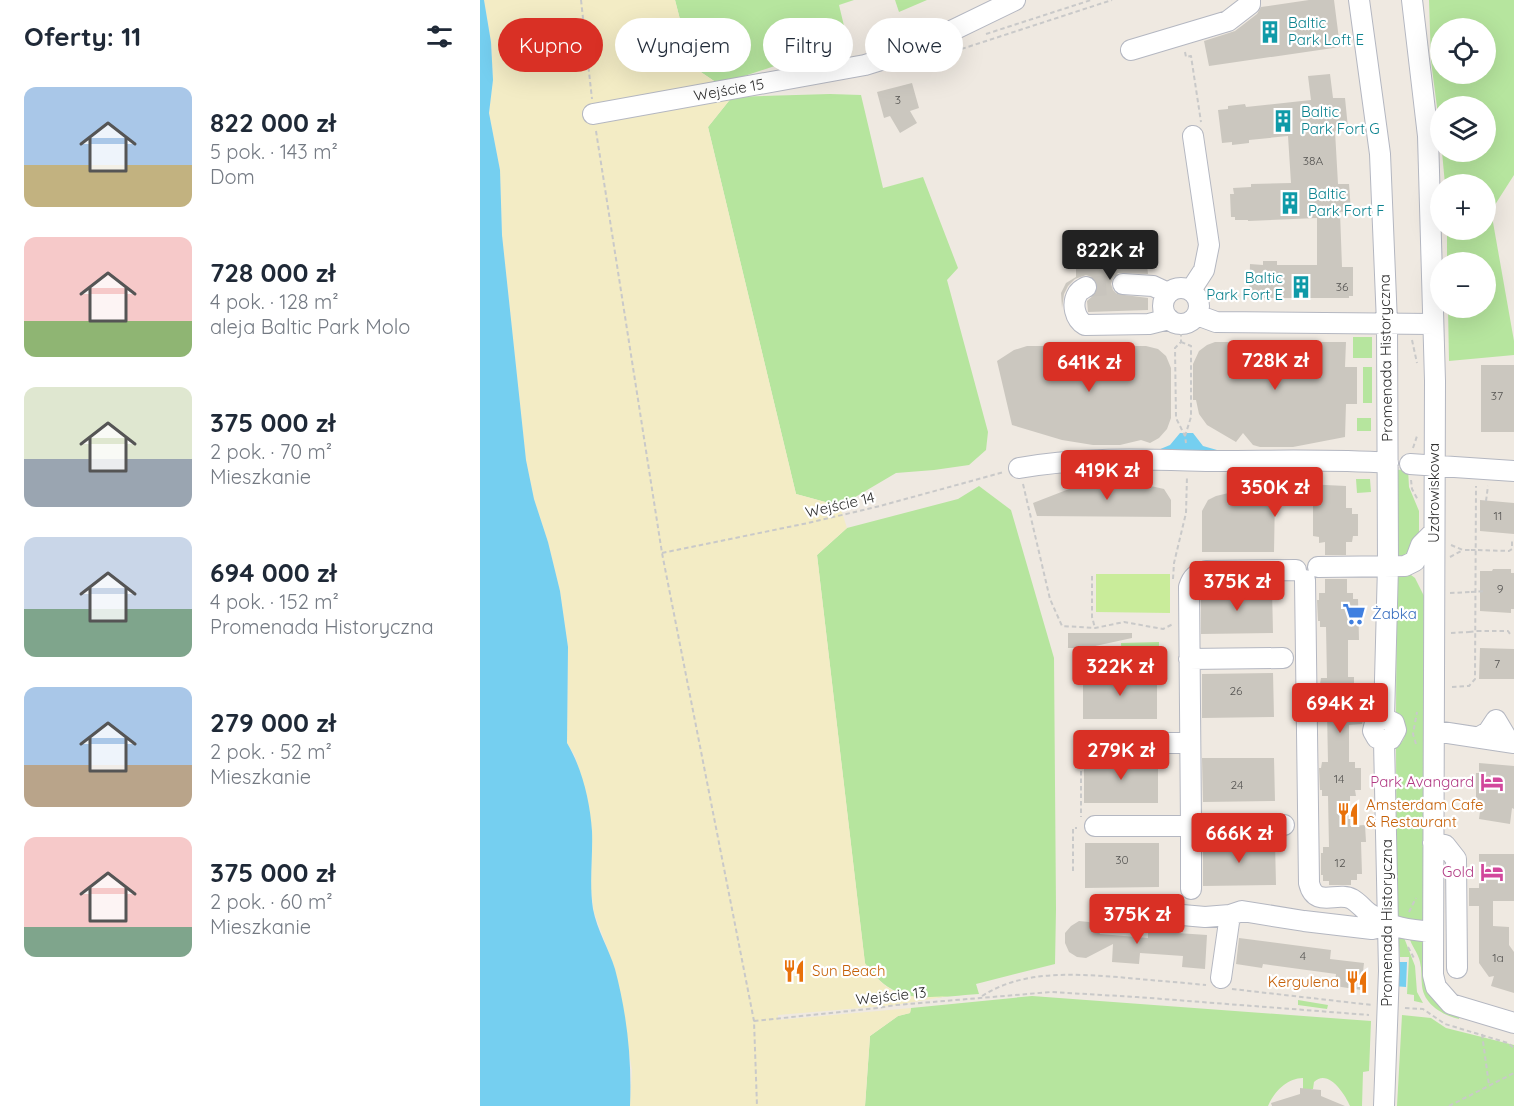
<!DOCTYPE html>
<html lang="pl">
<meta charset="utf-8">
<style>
body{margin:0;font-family:Quicksand,sans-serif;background:#f2f2f3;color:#1f2937;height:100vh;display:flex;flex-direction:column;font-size:22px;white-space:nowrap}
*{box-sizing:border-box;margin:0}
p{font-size:20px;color:#747a83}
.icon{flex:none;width:33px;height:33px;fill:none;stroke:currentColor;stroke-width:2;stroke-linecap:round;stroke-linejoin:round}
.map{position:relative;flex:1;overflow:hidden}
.side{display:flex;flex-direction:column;background:#fff;width:480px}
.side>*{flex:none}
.banner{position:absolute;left:18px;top:18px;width:570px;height:54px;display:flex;gap:12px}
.fabs{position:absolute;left:950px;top:18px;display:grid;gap:12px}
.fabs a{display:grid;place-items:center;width:66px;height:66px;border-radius:50%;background:#fff;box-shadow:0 6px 24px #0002;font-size:30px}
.price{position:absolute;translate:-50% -51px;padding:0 14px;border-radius:6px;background:#d93025;color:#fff;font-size:20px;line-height:39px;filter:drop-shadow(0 2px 3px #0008)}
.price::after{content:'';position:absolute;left:50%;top:36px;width:18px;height:14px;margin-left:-9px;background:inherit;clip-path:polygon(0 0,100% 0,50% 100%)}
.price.active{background:#222;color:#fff}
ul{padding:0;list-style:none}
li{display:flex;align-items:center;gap:18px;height:150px;padding:0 24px}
li span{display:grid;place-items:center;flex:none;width:168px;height:120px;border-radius:12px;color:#555}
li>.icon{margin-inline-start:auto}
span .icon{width:72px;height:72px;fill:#fffc;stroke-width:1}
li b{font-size:26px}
h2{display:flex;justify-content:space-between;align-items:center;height:72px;padding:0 24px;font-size:26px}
.pill{padding:0 21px;border-radius:27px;background:#fff;box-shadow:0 6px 24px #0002;font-size:21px;line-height:54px}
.pill.active{background:#d93025;color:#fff}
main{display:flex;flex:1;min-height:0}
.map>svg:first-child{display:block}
</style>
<main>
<section class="side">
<h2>Oferty: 11<svg class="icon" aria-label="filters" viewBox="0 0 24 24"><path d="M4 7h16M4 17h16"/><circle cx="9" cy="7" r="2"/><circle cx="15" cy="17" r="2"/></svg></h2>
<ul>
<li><span style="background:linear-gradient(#a9c7e8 65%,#c2b280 0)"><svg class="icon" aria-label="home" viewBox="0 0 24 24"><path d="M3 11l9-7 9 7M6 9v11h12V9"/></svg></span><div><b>822 000 zł</b><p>5 pok. · 143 m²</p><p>Dom</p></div></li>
<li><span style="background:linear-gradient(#f6c9c9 70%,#8fb573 0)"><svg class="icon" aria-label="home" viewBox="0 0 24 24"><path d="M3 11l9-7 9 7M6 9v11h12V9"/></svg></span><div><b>728 000 zł</b><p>4 pok. · 128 m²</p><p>aleja Baltic Park Molo</p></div></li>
<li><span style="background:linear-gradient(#dfe7d0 60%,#9aa5b1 0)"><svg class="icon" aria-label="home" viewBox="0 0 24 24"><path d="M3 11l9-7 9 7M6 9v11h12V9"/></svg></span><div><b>375 000 zł</b><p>2 pok. · 70 m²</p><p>Mieszkanie</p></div></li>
<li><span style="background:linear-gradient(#c9d6e8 60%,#7fa58c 0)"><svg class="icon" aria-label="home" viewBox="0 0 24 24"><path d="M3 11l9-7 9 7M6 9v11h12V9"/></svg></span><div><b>694 000 zł</b><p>4 pok. · 152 m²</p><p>Promenada Historyczna</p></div></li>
<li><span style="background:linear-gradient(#a9c7e8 65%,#b9a48a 0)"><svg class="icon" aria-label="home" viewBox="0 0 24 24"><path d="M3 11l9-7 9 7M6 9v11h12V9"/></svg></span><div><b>279 000 zł</b><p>2 pok. · 52 m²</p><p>Mieszkanie</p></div></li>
<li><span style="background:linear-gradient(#f6c9c9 75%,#7fa58c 0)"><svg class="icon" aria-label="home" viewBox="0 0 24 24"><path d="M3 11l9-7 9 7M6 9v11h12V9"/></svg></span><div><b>375 000 zł</b><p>2 pok. · 60 m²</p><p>Mieszkanie</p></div></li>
</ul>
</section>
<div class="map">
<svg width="1034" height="1106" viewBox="0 0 1034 1106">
<rect width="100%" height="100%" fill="#efe9e1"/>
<!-- green -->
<path fill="#b6e59e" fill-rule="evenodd" d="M195 0H374L359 5 371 55 348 60 319 58 249 81 237 83 212 66Z
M415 0H447L419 12Z
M949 0H1034V175L1011 211 1034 341V355L969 361 968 308H1005V262H967V230H1005V184H965L962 152H1005V106H960V130L951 61ZM960 28H1005V74H960Z
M350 94 381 95 403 188 443 177 478 268 467 280 508 432 506 450 489 465 454 470 416 473 360 506 316 494 228 127 252 97Z
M873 337H892V358H873Z
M883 367H892V403H883Z
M877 418H891V431H877Z
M928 469 929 487 939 511V537L932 557 917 560V470Z
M876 479H890L891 492 877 493Z
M499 486 531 510 574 658 576 909 575 964 496 984 499 994C450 997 418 1009 385 964L337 555 367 528 478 499Z
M917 574 931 575 935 578 945 598 947 713C943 725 941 737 947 747L945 917C939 927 927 923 917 922L916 748C929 738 929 722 916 712Z
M679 642V664L642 665 641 643Z
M918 934 923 935 935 966 937 992 943 1003 934 1001V995L927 994 929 957H920Z
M929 936 945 939C946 959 940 989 958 1004 964 1008 973 1011 980 1015L979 1019C962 1015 944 1004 942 986 941 978 942 970 940 962 938 952 931 946 929 936Z
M552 996 891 1021 889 1071 883 1072 882 1106H870C865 1094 848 1068 834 1082L833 1089H823V1078C807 1078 794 1092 788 1106H385L390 1036 418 1016 430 1013 431 1008Z
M818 1000 848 1005 847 1009 818 1005Z
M922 1015 951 1018 966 1028 1034 1045V1106H917Z"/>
<!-- sand -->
<path fill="#f3ecc5" d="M4 0H195L212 66 237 83 252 97 228 127 316 494 360 506 367 528 337 555 385 963C410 998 427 999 468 996L416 1005 298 1015V1020L431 1008 430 1013 418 1016 390 1036 385 1106H150L152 1070 135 969 114 912 111 890 112 831 107 796 95 756 87 743 88 647 80 591 68 542 54 499 46 460 22 235 20 170 9 113 13 80 11 42Z"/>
<!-- pitch -->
<path fill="#c9ec9a" d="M616 574H690V613L616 612Z"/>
<!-- water -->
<path fill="#75cff0" d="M0 0H4L11 42 13 80 9 113 20 170 22 235 46 460 54 499 68 542 80 591 88 647 87 743C102 768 110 801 112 831 113 857 109 883 113 909 117 930 129 949 135 969 147 1014 152 1060 150 1106H0Z
M700 433H713L723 446 744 452 678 450 690 445Z
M914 962H927L926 987 913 986Z"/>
<!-- building -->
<path fill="#cbc7bf" d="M829 0H854L860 47 729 66 724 41 755 31 777 14 781 7Z
M850 74 853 98H865L868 128 855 131 858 184H869L871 211 860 212 862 267H873V296H869V298H769L770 264 783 265V261H797V265H837V218L768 221V220H755V217H751L750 194H754L753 188 771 187V184L811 183 808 136 769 140V143L752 145V142L742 143 738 110 748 109V106L765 104 766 107 831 100 828 76Z
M432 83 439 108 430 111 437 123 420 133 410 116 404 118 397 92Z
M620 254 655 256 662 259 667 265 668 274 638 273 633 278 631 284 633 290 637 294 668 298V310L608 312 607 301 616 293 618 286 612 277 606 275 595 279 588 286 584 294 582 308 581 293 586 283 596 277V255Z
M735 342H866L865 367H877V404H866L865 437 813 447H780L773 445 763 433 756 442 727 425 719 414 716 400H713V364L719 351 727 345Z
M547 346H666L678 349 686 356 691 368V418L687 429 679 438 670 443 661 440 640 445H613L582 440 532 425 517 361 534 350Z
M1001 365H1034V432H1001Z
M622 480 649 481 684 489 691 500V517L557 516 553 503 602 484Z
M804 483 866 486V508H872V514H878V536H873L872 542H866V555H845V542L839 543V537L833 536V497H795L794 552H722V511L728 500 736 496 778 486Z
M1000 500 1034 503V534L1000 531Z
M1013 569H1031V573H1034V609H1031V613L1000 611V571H1012Z
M845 579H867V593H873V599H878L879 640H868V677H874V684L880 683V705H883V720L882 724 869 725V762H875V768H881V790H875L876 796H870V826L885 825 886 842H881L882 874H877V880H871V885H849V881H843V875H841V853H843V847H849L848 796H842V790H840L839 768H841L842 762H848L847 712H841V706H839L838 684H840L841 678H847L846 627H840V621H838L837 600H839V593H845Z
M792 589 793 633 721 634V590Z
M588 633H652V638L606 648H588Z
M1000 648 1034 649V679H999Z
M793 673 794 717 722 718V674Z
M603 675H677V719H603Z
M722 758H794L795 801 723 802Z
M604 759H678V803H604Z
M999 763 1034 766V809L1032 808 1030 824 999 819 1001 804 996 803V773H999Z
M723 842H795L796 885 723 886Z
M605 843H679V887L605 888Z
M999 854H1034V901H1013V926L1029 927V945L1034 952V993L1011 986 1014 976 1009 977 999 963V906H989V888H999Z
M599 921 609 922 617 927 620 934 668 938V931L727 935 725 969 702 967 703 956 660 953 659 964 632 962 633 944 606 958 597 957 589 952 585 943V933L591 926Z
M759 938 851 950 850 959 884 963 881 990 855 986 856 974 783 964 782 968 756 964Z
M820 1088 841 1090V1096L865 1106H792L791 1103 820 1094Z"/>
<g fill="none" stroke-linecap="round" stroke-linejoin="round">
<!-- minor-tunnel -->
<path stroke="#c8c4bd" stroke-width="20" stroke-dasharray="20 10" stroke-linecap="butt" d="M606 287 643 284"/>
<!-- minor casing -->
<g stroke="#b4b7c1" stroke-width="22">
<path id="minor" d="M879 0 900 154 907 323 908 566 904 718 895 723 893 731 897 738 904 741 909 971 904 1106
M932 0 948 136 955 381 953 975 956 987 971 1004 1034 1023
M651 50 748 21 770 4V0
M113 114 385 65 430 51 535 0
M643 284 673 286 688 293
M606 287C603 289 600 290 598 293 591 304 595 319 605 325L669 324 689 319
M683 306a18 18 0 1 1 36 0a18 18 0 1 1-36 0Z
M711 290 724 270 729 245 713 136
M717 315 736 322 953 324
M930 464 1034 471
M539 468C604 456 673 460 739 461 795 461 852 459 908 463
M838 567 925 566 935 561 941 545 954 532
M825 580 829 883C835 909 857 891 872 899 879 903 884 910 890 914 910 928 930 930 953 932
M709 659 803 658
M955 731 1034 743
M999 737 1008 732 1016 720 1029 742
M904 741 911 739 916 730 914 723 904 718
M612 743H710
M615 826H711L709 587C712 577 716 574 726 571L816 570
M953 843 965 845 976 859 977 968
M711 889V826L804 825
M633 914H691L725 917 750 915 762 911 824 921 892 929 909 925
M741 978 750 915"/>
</g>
<!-- path -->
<path stroke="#c9c9c9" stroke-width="2" stroke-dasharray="4.5 3" stroke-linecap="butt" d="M101 0 112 99
M506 34 611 0
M705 52 706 57 711 56 721 122
M460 56 632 0
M116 131 182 553 274 1021 277 1106
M701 332V342L695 348 696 418 705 436
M932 340 937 363
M701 342 711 346V417L705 436 706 443
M933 448 937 436
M931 480 932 489 938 500
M543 484 570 599 582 626 615 628 644 622 683 629 693 624
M1006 501 1008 486
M971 545 983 550H991
M998 550 1029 551 1032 549V541
M182 553 328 523 400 506 524 472
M970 557 983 550
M612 576V617L615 628
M693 579 694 563 706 513 707 476
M970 593 991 592
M997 631H1028L1030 634
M971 633 989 632
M972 687 989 686 995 679 996 486
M936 744 933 734 937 712
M601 756V817
M593 871V828H597
M929 912 936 898
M928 947 935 960
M752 989 892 1005
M502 996C543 970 591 974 638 977 667 980 696 982 726 985
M925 1008 943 1009 965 1024 1028 1043 1034 1048
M274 1021 398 1008 416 1005 571 992 657 997 889 1015
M1002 1034 1009 1085
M969 1106 1034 1073"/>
<!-- minor -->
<use href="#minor" stroke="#fff" stroke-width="20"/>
<!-- path-bridge -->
<path stroke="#c9c9c9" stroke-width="2" stroke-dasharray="4.5 3" stroke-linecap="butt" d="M991 550H998
M991 592 1006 591
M989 632 997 631"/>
</g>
<!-- icons -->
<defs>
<g id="building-bare" transform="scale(1.8)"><path d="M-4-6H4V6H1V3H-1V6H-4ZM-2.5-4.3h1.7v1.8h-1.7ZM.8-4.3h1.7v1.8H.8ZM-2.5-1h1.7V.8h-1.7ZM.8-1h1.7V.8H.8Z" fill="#0f9aa8" stroke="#fff" stroke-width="2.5" paint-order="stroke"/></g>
<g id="supermarket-bare" transform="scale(1.8)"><path d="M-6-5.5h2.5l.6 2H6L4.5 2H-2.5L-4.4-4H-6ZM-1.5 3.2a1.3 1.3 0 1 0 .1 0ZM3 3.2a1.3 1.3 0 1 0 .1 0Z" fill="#3f7fe0" stroke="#fff" stroke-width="2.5" paint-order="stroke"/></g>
<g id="hotel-bare" transform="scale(1.8)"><path d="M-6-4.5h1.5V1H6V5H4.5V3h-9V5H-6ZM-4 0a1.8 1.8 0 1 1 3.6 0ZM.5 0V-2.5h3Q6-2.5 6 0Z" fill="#d1479c" stroke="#fff" stroke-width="2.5" paint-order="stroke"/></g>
<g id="restaurant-bare" transform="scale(1.8)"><path d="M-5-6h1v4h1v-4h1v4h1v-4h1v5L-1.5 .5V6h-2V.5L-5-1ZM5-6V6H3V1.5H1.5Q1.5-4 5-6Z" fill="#e8710a" stroke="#fff" stroke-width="2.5" paint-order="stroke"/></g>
</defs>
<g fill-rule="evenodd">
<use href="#building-bare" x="790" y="32"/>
<use href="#building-bare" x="803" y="121"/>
<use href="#building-bare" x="810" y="203"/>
<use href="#building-bare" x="821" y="287"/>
<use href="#supermarket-bare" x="874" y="614"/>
<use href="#hotel-bare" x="1012" y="782"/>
<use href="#restaurant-bare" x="868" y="814"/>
<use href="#hotel-bare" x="1012" y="872"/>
<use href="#restaurant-bare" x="314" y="971"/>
<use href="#restaurant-bare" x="877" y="982"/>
</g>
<g text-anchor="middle" stroke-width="4.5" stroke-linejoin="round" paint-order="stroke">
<!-- number labels -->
<g font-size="12" fill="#555452">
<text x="418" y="104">3</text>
<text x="833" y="165">38A</text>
<text x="862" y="291">36</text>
<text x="1017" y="400">37</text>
<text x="1018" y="520">11</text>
<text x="1020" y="593">9</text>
<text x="1017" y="668">7</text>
<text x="756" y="695">26</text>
<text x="859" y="783">14</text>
<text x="757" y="789">24</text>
<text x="642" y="864">30</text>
<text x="860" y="867">12</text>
<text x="823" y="960">4</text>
<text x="1018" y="962">1a</text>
</g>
<!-- culture labels -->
<g font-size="15" fill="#0d838f" stroke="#fff" text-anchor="start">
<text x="808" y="28">Baltic<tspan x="808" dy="17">Park Loft E</tspan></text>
<text x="821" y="117">Baltic<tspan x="821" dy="17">Park Fort G</tspan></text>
<text x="828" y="199">Baltic<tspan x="828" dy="17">Park Fort F</tspan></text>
<text x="803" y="283" text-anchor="end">Baltic<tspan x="803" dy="17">Park Fort E</tspan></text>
</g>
<!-- street labels -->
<g font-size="15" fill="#2e2e2e" stroke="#fff">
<text transform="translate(249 90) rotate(-10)" y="5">Wejście 15</text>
<text transform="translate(906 358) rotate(-91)" y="5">Promenada Historyczna</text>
<text transform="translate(954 493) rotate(-90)" y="5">Uzdrowiskowa</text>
<text transform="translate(360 505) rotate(-13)" y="5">Wejście 14</text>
<text transform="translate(907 923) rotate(-90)" y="5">Promenada Historyczna</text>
<text transform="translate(411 996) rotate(-6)" y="5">Wejście 13</text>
</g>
<!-- shop labels -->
<g font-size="15" fill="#366cbe" stroke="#fff" text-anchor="start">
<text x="892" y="619">Żabka</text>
</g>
<!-- hotel labels -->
<g font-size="15" fill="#b23c85" stroke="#fff" text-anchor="end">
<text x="994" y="787">Park Avangard</text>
<text x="994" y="877">Gold</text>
</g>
<!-- food labels -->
<g font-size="15" fill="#c56008" stroke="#fff" text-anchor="start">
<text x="886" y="810">Amsterdam Cafe<tspan x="886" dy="17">&amp; Restaurant</tspan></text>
<text x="332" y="976">Sun Beach</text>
<text x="859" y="987" text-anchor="end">Kergulena</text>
</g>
</g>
</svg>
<div class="fabs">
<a><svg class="icon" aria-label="locate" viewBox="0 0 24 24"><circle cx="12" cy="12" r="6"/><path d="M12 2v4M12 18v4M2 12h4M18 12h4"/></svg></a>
<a><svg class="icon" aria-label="layers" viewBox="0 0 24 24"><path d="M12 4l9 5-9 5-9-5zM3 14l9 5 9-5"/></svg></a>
<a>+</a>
<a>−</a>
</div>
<b class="price active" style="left:630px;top:281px">822K zł</b>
<b class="price" style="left:795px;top:391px">728K zł</b>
<b class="price" style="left:609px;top:393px">641K zł</b>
<b class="price" style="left:627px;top:501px">419K zł</b>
<b class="price" style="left:795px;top:518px">350K zł</b>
<b class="price" style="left:757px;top:612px">375K zł</b>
<b class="price" style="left:640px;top:697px">322K zł</b>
<b class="price" style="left:860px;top:734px">694K zł</b>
<b class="price" style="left:641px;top:781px">279K zł</b>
<b class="price" style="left:759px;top:864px">666K zł</b>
<b class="price" style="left:657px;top:945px">375K zł</b>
<div class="banner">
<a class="pill active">Kupno</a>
<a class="pill">Wynajem</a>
<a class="pill">Filtry</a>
<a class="pill">Nowe</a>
</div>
</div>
</main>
